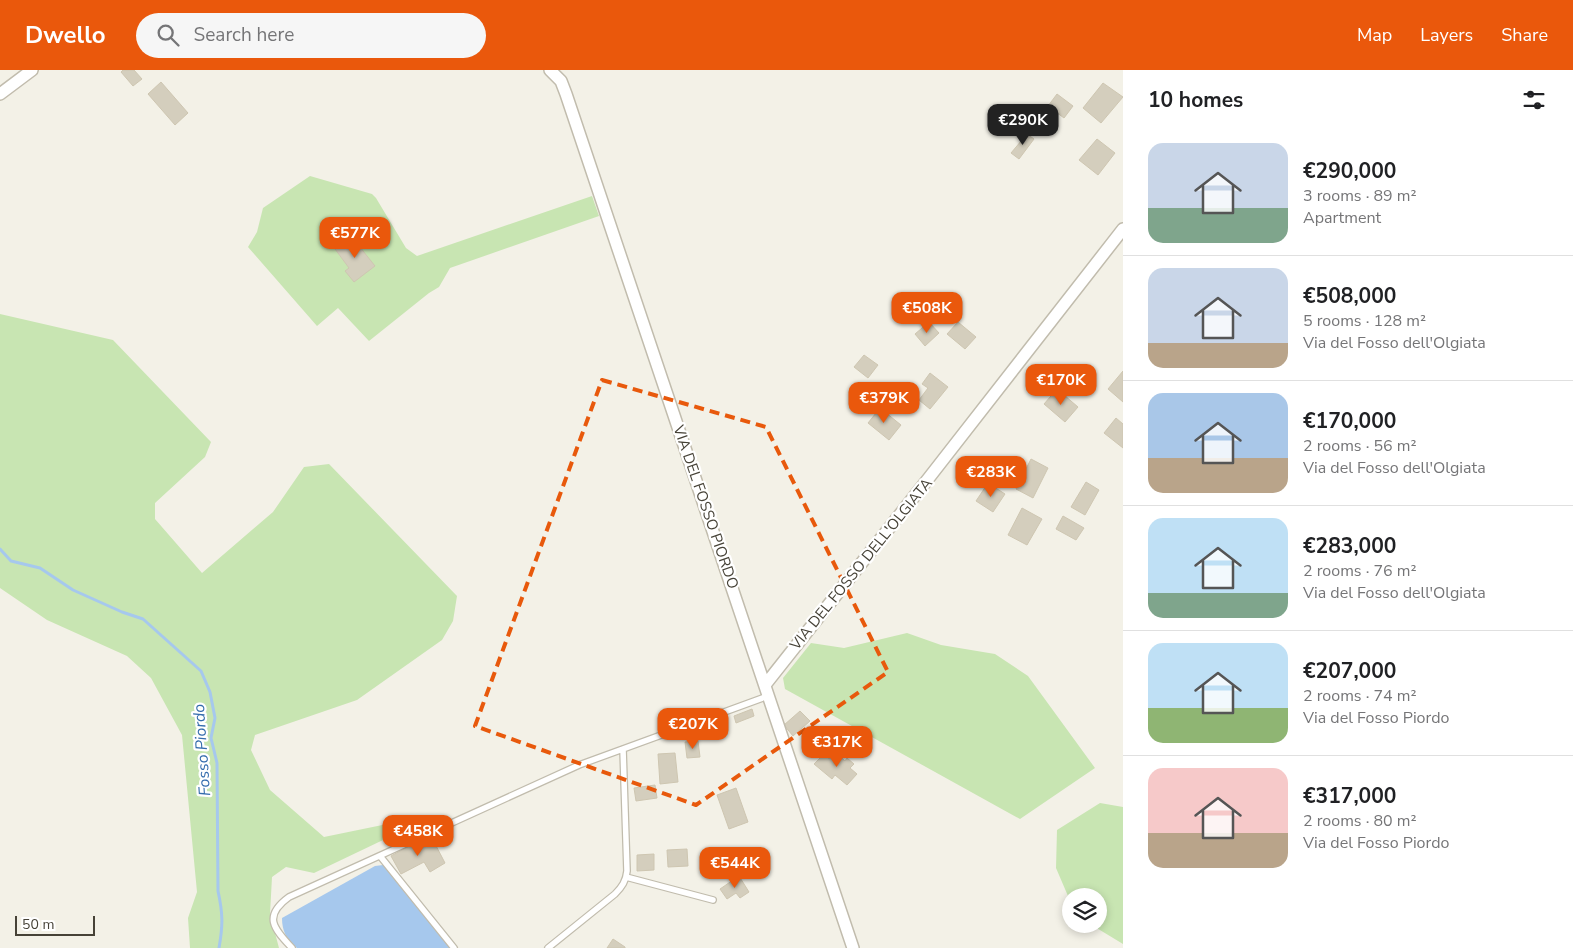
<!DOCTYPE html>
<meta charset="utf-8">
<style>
body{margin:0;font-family:"Nunito Sans",sans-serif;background:#f6f6f6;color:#202124;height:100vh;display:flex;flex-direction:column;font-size:19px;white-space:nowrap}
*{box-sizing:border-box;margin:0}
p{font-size:16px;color:#757577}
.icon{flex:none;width:28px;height:28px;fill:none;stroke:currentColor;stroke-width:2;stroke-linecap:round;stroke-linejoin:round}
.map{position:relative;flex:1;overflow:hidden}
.side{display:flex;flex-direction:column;background:#fff;width:450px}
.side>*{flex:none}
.controls{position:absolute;left:1062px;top:818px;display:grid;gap:10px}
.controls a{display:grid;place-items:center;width:45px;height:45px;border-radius:50%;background:#fff;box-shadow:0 2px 8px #0003;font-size:25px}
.scale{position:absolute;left:15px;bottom:12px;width:80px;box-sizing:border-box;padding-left:5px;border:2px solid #464237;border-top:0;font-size:14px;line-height:18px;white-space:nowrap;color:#464237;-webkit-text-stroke:4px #fff;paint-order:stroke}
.price{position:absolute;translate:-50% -42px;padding:0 11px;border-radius:10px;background:#ea580c;color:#fff;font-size:16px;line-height:32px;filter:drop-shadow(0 1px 2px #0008)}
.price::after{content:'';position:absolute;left:50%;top:30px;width:15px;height:11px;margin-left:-8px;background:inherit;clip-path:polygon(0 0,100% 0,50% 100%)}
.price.active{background:#222;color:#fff}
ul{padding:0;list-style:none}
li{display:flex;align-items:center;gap:15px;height:125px;padding:0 25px}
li+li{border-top:1px solid #e0e0e0}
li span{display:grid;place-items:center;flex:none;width:140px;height:100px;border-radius:15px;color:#555}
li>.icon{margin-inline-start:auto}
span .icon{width:60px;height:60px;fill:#fffc;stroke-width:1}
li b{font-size:21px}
h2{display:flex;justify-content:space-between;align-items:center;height:60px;padding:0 25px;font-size:21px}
header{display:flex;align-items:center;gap:30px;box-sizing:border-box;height:70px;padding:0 25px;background:#ea580c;color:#fff}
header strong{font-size:24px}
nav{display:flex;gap:28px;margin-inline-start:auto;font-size:18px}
.search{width:350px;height:45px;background:#f6f6f6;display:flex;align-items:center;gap:12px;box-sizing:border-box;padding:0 18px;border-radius:28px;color:#757577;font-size:19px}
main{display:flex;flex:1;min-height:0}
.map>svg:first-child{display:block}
</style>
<header>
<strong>Dwello</strong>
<div class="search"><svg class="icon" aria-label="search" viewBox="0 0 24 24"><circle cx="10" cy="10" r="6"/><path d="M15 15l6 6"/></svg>Search here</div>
<nav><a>Map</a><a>Layers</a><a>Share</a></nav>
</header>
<main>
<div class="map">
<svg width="1123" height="878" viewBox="0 0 1123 878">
<rect width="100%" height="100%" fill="#f3f1e7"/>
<!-- green -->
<path fill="#c8e5b2" d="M310 106 372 124 376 128 406 178 417 186 592 126 599 146 450 198 439 217 429 223 369 271 338 238 317 256 248 177 257 162 263 138Z
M0 244 113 270 211 372 205 387 155 433V449L202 503 273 442 304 397 329 394 457 526 453 551 442 570 357 630 255 665 251 680 270 720 324 767 397 752 404 760 314 803 286 797 272 807 270 844 279 878H190L188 848 197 822 182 665 151 608 127 586 47 550 0 518Z
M907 563 941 575 995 584 1028 606 1095 698 1020 749 785 619 783 608 811 573 844 578Z
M1100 733 1123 737V874L1090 854H1099V826H1071V833L1056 798 1057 760Z"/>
<!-- water -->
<path fill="#a6c8ed" d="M383 795 450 878H297C286 870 282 860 282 848L375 796Z"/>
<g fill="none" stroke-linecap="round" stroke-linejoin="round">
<!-- stream -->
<path stroke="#a6c8ed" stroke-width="3" d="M0 479 11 491 40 498 73 520 122 542 143 549 201 601 210 622 215 648 211 668 217 693 218 821C223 844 223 855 219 878"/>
</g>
<!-- building -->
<path fill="#d4cebd" stroke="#cec6b1" d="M123 0H134L142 9 133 16 121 2Z
M161 12 188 43 175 55 148 24Z
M1103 13 1123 27 1101 53 1083 38Z
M1057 24 1073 36 1064 48 1048 36Z
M1027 64 1034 69 1019 89 1011 83Z
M1097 69 1115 83 1098 105 1079 90Z
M352 167 375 196 354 212 345 201 349 198 335 179Z
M929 252 939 263 925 276 915 264Z
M958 252 976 267 965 279 947 264Z
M864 285 878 295 868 308 854 297Z
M1123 301V332L1108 319Z
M930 303 948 317 930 339 919 330 928 318 922 314Z
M1057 319 1078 337 1065 352 1044 334Z
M880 338 901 355 889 370 868 353Z
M1116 348 1123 354V378L1104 363Z
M1031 389 1048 398 1033 428 1016 419Z
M1086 412 1099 420 1085 445 1071 437Z
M988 413 1005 424 993 442 976 431Z
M1022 438 1042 449 1027 475 1008 465Z
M1063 446 1084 458 1076 470 1056 459Z
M752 639 754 646 736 653 734 646Z
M800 641 810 651 793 666 784 655Z
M698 671 700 687 687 688 685 672Z
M835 682 845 691 847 688 854 694 850 698 857 704 847 715 835 705 832 709 814 694 824 684 829 689Z
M675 683 678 712 660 714 658 684Z
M655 715 657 728 636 731 634 718Z
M736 718 748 752 729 759 717 725Z
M420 770 423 776 433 770 445 793 430 802 424 792 401 804 391 786Z
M687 779 688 796 668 797 667 780Z
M654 784V800L637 801V785Z
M739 806 749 822 740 828 736 823 727 829 720 819Z
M613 869 625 877V878H607Z"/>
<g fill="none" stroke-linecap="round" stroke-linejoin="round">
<!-- service casing -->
<g stroke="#c1bcad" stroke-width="8">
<path id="service" d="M380 786 454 878
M626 807 713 830
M292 878C273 858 263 846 289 827L579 695 768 626
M548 878 615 824C622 817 626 811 627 801L623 679"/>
</g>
<!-- minor casing -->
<g stroke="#c1bcad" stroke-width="14">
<path id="minor" d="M550 0 561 11 566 24 853 878
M0 24 32 0
M765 615 928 409 1123 159"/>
</g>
<!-- service -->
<use href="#service" stroke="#fff" stroke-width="5.5"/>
<!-- minor -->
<use href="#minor" stroke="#fff" stroke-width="11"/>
</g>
<!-- marked area -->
<path fill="none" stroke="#e8590c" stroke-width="4" stroke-dasharray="10 6" stroke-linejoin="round" d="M602 310 766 357 888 602 696 735 475 656Z"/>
<g text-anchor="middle" stroke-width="4.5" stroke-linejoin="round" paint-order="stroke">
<!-- street labels -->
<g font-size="15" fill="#464237" stroke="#fff">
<text transform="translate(706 437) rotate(71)" y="5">VIA DEL FOSSO PIORDO</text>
<text transform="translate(861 494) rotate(-51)" y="5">VIA DEL FOSSO DELL'OLGIATA</text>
</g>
<!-- water labels -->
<g font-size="16" font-style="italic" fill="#346cad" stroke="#fff">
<text transform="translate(201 680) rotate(-94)" y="6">Fosso Piordo</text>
</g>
</g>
</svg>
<div class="controls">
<a><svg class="icon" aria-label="layers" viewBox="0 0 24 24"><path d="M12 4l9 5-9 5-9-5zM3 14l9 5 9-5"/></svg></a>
</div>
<div class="scale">50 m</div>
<b class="price active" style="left:1023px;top:76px">€290K</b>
<b class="price" style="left:355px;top:189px">€577K</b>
<b class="price" style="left:927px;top:264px">€508K</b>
<b class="price" style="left:1061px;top:336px">€170K</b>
<b class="price" style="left:884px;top:354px">€379K</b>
<b class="price" style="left:991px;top:428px">€283K</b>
<b class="price" style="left:693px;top:680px">€207K</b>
<b class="price" style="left:837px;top:698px">€317K</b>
<b class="price" style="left:418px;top:787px">€458K</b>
<b class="price" style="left:735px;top:819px">€544K</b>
</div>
<section class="side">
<h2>10 homes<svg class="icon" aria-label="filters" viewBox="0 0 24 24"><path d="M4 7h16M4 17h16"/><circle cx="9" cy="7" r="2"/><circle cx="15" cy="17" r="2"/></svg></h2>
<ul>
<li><span style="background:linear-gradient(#c9d6e8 65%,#7fa58c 0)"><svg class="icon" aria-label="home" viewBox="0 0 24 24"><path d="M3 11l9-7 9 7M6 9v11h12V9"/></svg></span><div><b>€290,000</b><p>3 rooms · 89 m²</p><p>Apartment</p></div></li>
<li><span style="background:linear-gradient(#c9d6e8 75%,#b9a48a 0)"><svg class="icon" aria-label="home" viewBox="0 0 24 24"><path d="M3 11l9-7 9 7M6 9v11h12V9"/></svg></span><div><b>€508,000</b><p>5 rooms · 128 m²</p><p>Via del Fosso dell'Olgiata</p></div></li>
<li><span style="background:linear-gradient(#a9c7e8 65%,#b9a48a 0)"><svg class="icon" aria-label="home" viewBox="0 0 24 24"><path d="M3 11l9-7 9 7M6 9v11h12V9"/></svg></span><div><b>€170,000</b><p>2 rooms · 56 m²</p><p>Via del Fosso dell'Olgiata</p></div></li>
<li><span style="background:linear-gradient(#bfe0f5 75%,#7fa58c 0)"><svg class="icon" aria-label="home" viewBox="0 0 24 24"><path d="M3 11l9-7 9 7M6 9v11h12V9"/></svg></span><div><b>€283,000</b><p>2 rooms · 76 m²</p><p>Via del Fosso dell'Olgiata</p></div></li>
<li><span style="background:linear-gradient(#bfe0f5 65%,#8fb573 0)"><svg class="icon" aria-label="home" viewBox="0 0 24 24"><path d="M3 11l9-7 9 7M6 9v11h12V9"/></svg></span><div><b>€207,000</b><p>2 rooms · 74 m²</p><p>Via del Fosso Piordo</p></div></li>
<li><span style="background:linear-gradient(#f6c9c9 65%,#b9a48a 0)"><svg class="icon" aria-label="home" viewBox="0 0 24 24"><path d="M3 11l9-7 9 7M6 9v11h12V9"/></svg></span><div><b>€317,000</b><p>2 rooms · 80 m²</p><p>Via del Fosso Piordo</p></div></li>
</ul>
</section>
</main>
